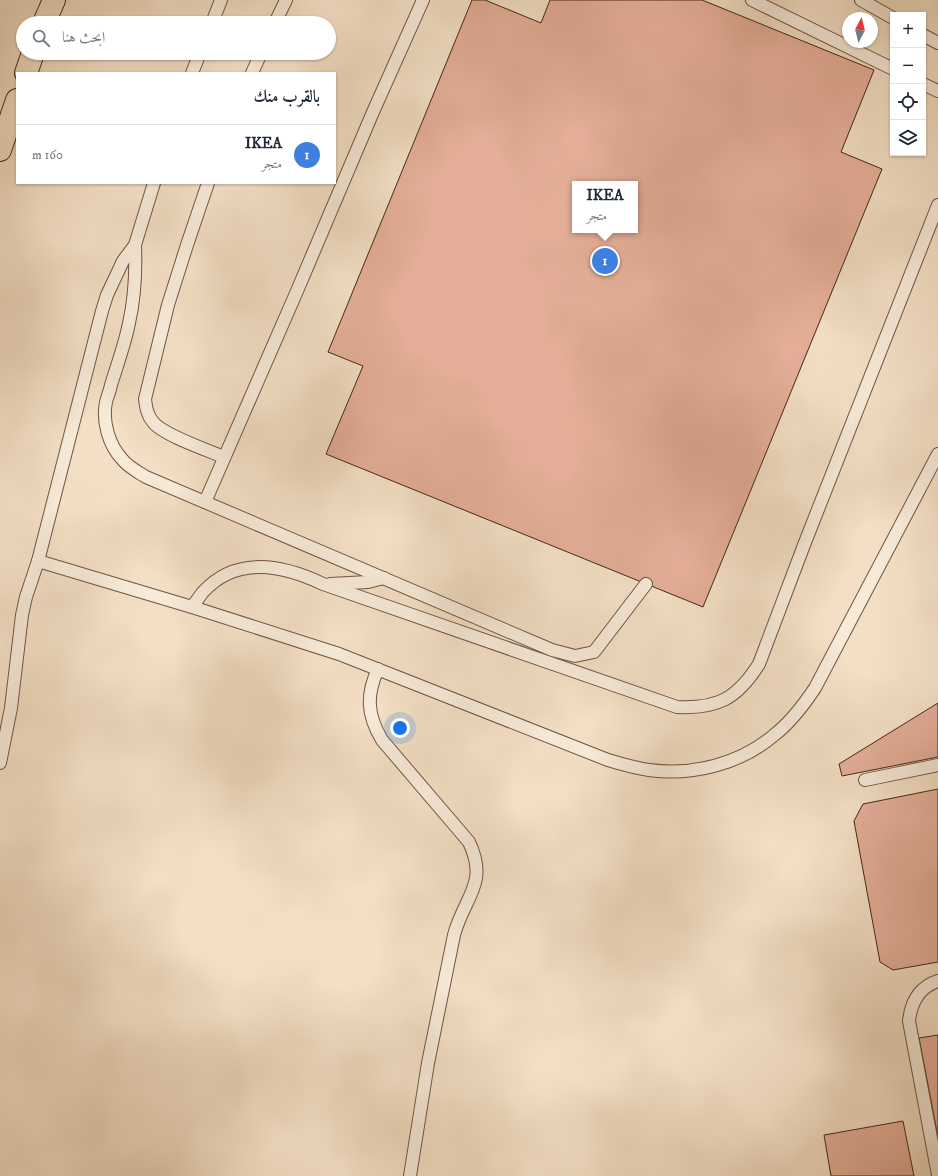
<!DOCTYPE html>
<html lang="ar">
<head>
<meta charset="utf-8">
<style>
  body { margin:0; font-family:"IM FELL DW Pica",Amiri,serif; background:#f2f2f3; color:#1f2937; direction:rtl }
  .controls { position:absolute; right:12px; top:12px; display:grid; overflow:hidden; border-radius:0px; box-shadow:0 1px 3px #0004 }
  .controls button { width:36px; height:36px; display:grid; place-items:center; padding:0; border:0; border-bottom:1px solid #e0e1e3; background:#fff; color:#1f2937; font:20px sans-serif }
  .compass { position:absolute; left:842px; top:12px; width:36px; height:36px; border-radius:50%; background:#fff; box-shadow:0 1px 3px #0004; rotate:7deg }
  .you { position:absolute; left:400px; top:728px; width:14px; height:14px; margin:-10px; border:3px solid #fff; border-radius:50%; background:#1a73e8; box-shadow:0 0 0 6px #1a73e833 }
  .badge { display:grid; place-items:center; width:26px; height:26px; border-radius:50%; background:#1a73e8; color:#fff; font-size:13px; font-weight:700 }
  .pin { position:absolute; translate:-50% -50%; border:2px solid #fff; box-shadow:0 1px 4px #0006 }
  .popup { position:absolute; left:572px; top:181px; width:66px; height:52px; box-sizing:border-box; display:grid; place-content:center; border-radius:0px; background:#fff; filter:drop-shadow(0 1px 3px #0005); font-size:13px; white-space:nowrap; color:#747a83 }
  .popup b { font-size:15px; color:#1f2937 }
  .popup::after { content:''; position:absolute; left:50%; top:100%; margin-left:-8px; border:8px solid transparent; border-top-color:#fff }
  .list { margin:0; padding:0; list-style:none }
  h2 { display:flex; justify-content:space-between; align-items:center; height:52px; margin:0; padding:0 16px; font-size:17px }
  h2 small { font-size:13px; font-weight:400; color:#747a83 }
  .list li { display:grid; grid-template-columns:26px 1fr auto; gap:12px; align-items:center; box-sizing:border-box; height:60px; padding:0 16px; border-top:1px solid #e0e1e3 }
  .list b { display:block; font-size:15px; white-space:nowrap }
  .list p { margin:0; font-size:13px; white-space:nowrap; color:#747a83 }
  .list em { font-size:13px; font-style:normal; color:#747a83 }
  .icon { flex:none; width:22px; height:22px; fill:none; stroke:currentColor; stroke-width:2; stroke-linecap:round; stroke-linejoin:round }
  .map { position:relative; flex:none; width:938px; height:1176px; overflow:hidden; direction:ltr }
  .search { position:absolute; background:#fff; box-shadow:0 1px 3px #0004; left:16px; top:16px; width:320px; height:44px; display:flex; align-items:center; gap:10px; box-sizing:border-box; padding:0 14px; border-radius:22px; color:#747a83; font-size:15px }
  .panel { position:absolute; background:#fff; box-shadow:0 1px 3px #0004; left:16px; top:72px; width:320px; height:112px; border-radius:0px; direction:rtl }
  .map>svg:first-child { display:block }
  .building { fill:#e4ae98; stroke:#442717; fill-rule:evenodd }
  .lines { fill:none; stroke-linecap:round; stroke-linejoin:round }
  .service-casing { stroke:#705542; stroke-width:14 }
  .motorway-casing { stroke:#442717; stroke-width:24 }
  .service { stroke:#f7ead9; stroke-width:12 }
  .motorway { stroke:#f3dfc5; stroke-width:22 }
</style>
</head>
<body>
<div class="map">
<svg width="938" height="1176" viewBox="0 0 938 1176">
  <rect width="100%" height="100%" fill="#f3dfc5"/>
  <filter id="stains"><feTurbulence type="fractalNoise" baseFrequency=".005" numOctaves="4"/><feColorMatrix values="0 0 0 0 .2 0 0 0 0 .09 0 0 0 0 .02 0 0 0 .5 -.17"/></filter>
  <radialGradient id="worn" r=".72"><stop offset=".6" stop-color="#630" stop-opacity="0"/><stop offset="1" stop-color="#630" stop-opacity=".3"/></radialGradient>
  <g class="building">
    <path d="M472,0H485L541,23L550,0H702L874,70L841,152L882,169L703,607L326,454L363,366L328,352ZM575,184H635V230H575Z"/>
    <polygon points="938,703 938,757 842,776 839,764"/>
    <polygon points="938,789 938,962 893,970 880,962 854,821 863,804"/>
    <polygon points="938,1035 938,1137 919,1038"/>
    <polygon points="903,1121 914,1176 831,1176 824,1135"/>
  </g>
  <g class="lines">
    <g class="service-casing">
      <g id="service">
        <polyline points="752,0 893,69"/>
        <polyline points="861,0 893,18"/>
        <polyline points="212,23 221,0"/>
        <polyline points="275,23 286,0"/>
        <polyline points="923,35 938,43"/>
        <polyline points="192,73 200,53"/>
        <polyline points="252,73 261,53"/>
        <polyline points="923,84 938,91"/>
        <path d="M208,183L187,245L168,305L145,399C146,407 147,415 153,422C163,435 207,450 224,457"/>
        <path d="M135,245C136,271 135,297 129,323C125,344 117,365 111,385C110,391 107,397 106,402C102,422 109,445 122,459C128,467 138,472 146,477L552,650L575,656L594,652L646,584"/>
        <polyline points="205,502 297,291 373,112 423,0"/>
        <path d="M38,561L192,607L339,654L608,760C621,764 635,768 649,770C692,776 740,764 773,736C790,723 803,706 815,688L938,454"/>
        <polyline points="330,584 368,582 384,578"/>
        <path d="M192,607C196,602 199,597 203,592C237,555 283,565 323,584L677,707C717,709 737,699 759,664L804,545L938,205"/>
        <path d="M378,669C366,695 367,715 382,740L469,842C489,884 464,897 454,935L428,1063L410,1176"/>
        <polyline points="0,763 11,708 22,615 26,597 38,561 102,311 107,295 123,261 135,245 154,183"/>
        <polyline points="865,780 938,765"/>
        <path d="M938,981C919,987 911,1003 909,1021L938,1175"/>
      </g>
    </g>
    <g class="motorway-casing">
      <g id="motorway">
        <polyline points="44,23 54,0"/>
        <polyline points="26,73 33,53"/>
        <polyline points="0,150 17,100"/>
      </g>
    </g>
    <use href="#service" class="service"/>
    <use href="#motorway" class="motorway"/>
  </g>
  <rect width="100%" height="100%" filter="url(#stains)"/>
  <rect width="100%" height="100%" fill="url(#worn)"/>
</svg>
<div class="controls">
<button>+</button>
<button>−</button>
<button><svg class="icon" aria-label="locate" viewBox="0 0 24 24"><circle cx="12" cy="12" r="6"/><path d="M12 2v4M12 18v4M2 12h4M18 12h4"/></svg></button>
<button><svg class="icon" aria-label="layers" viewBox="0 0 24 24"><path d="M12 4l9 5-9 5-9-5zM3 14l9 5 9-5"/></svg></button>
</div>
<svg class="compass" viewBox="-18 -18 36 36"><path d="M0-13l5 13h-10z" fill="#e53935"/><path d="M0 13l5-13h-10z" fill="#747a83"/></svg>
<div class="you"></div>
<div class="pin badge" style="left:605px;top:261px;background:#3f7fe0">1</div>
<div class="popup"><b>IKEA</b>متجر</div>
<div class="search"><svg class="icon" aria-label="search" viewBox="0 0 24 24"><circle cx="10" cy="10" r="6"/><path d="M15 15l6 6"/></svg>ابحث هنا</div>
<section class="panel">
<h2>بالقرب منك<small></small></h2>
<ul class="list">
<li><span class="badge" style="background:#3f7fe0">1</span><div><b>IKEA</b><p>متجر</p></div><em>160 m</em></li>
</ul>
</section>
</div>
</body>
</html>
